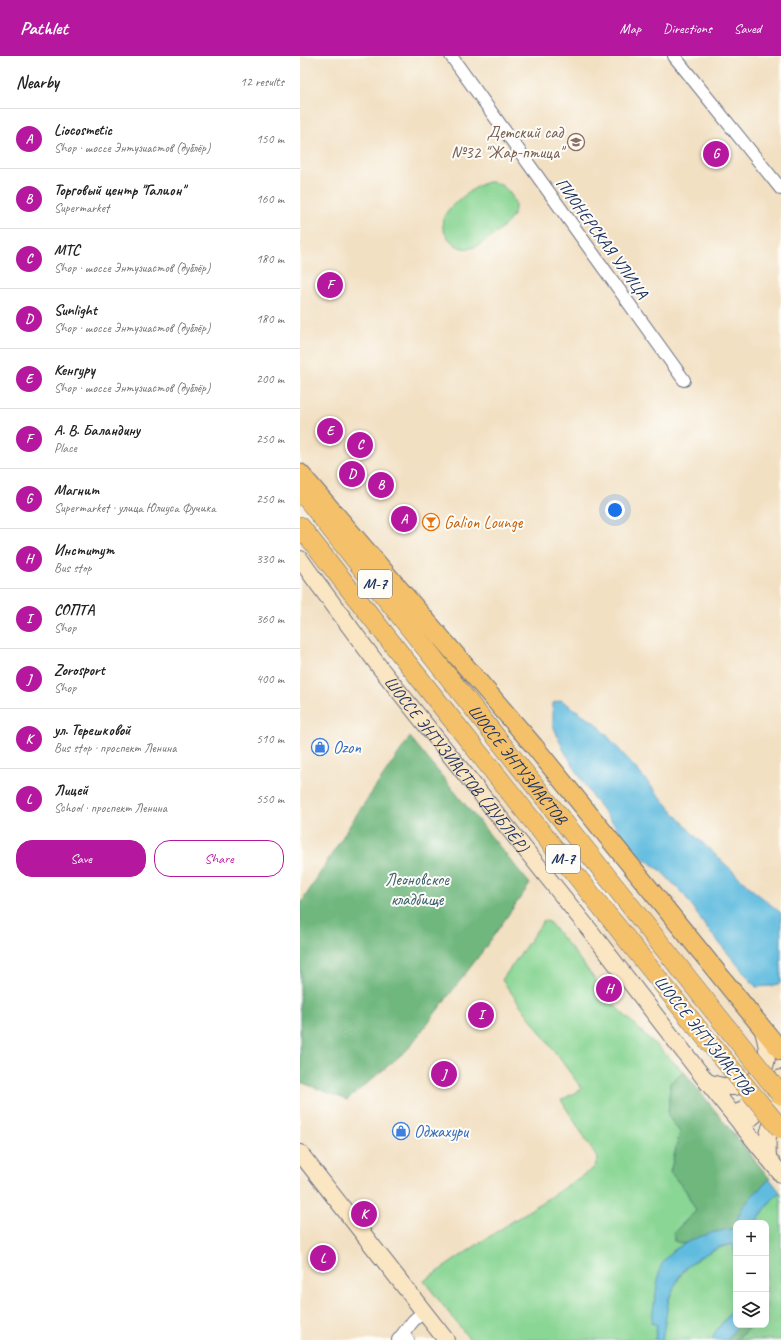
<!DOCTYPE html>
<html lang="en">
<head>
<meta charset="utf-8">
<style>
  body { margin:0; font-family:Caveat,sans-serif; background:#f2f2f2; color:#222 }
  .controls { position:absolute; right:12px; bottom:12px; display:grid; overflow:hidden; border-radius:8px; box-shadow:0 4px 16px #0002 }
  .controls button { width:36px; height:36px; display:grid; place-items:center; padding:0; border:0; border-bottom:1px solid #e0e0e0; background:#fff; color:#222; font:20px sans-serif }
  .you { position:absolute; left:315px; top:454px; width:14px; height:14px; margin:-10px; border:3px solid #fff; border-radius:50%; background:#1a73e8; box-shadow:0 0 0 6px #1a73e833 }
  .badge { display:grid; place-items:center; width:26px; height:26px; border-radius:50%; background:#b5179e; color:#fff; font-size:13px; font-weight:700 }
  .pin { position:absolute; translate:-50% -50%; border:2px solid #fff; box-shadow:0 1px 4px #0006 }
  .list { margin:0; padding:0; list-style:none }
  h2 { display:flex; justify-content:space-between; align-items:center; height:52px; margin:0; padding:0 16px; font-size:17px }
  h2 small { font-size:13px; font-weight:400; color:#767676 }
  .list li { display:grid; grid-template-columns:26px 1fr auto; gap:12px; align-items:center; box-sizing:border-box; height:60px; padding:0 16px; border-top:1px solid #e0e0e0 }
  .list b { display:block; font-size:15px; white-space:nowrap }
  .list p { margin:0; font-size:13px; white-space:nowrap; color:#767676 }
  .list em { font-size:13px; font-style:normal; color:#767676 }
  .actions { display:flex; gap:8px; padding:12px 16px }
  .actions a { flex:1; padding:9px 0; border:1px solid #b5179e; border-radius:16px; text-align:center; font-size:14px; color:#b5179e }
  .actions .main { background:#b5179e; color:#fff }
  .icon { flex:none; width:22px; height:22px; fill:none; stroke:currentColor; stroke-width:2; stroke-linecap:round; stroke-linejoin:round }
  .map { position:relative; flex:none; width:481px; height:1284px; overflow:hidden }
  header { display:flex; align-items:center; gap:24px; box-sizing:border-box; height:56px; padding:0 20px; background:#b5179e; color:#fff }
  header strong { font-size:19px }
  nav { display:flex; gap:22px; margin-inline-start:auto; font-size:14px }
  main { display:flex }
  aside { flex:1; background:#fff }
  .map>svg:first-child { display:block }
  .green { fill:#8ad694; stroke:#528279 }
  .forest { fill:#6fb77e; stroke:#45736e }
  .water { fill:#61bcdf; stroke:#3e769e }
  .lines { fill:none; stroke-linecap:round; stroke-linejoin:round }
  .pedestrian-casing { stroke:#666d81; stroke-width:10 }
  .minor-casing { stroke:#666d81; stroke-width:14 }
  .secondary-casing { stroke:#666d81; stroke-width:18 }
  .primary-casing { stroke:#666d81; stroke-width:20 }
  .trunk-casing { stroke:#666d81; stroke-width:20 }
  .pedestrian { stroke:#fff; stroke-width:9 }
  .minor { stroke:#fff; stroke-width:12 }
  .secondary { stroke:#fbe6c3; stroke-width:16 }
  .primary { stroke:#f4c16a; stroke-width:18 }
  .trunk { stroke:#f4c16a; stroke-width:19 }
  .trunk-bridge-casing { stroke:#666d81; stroke-width:20; stroke-linecap:butt }
  .trunk-bridge { stroke:#f4c16a; stroke-width:19 }
  .labels { text-anchor:middle; dominant-baseline:central; stroke-width:4; stroke-linejoin:round; paint-order:stroke }
  .shield { fill:#fdfcf7; stroke:#5f6c8c; stroke-width:1 }
  .shield-label { font-size:16px; font-weight:bold; fill:#1b2f5e }
  .education-label { font-size:17px; fill:#785e54; stroke:#fdfcf7; text-anchor:end }
  .street-label { font-size:17px; fill:#1b2f5e; stroke:#fdfcf7 }
  .food-label { font-size:17px; fill:#c56008; stroke:#fdfcf7; text-anchor:start }
  .shop-label { font-size:17px; fill:#366cbe; stroke:#fdfcf7; text-anchor:start }
  .park-label { font-size:17px; fill:#3c616e; stroke:#fdfcf7 }
</style>
</head>
<body>
<header>
<strong>Pathlet</strong>
<nav><a>Map</a><a>Directions</a><a>Saved</a></nav>
</header>
<main>
<aside>
<h2>Nearby<small>12 results</small></h2>
<ul class="list">
<li><span class="badge">A</span><div><b>Liocosmetic</b><p>Shop · шоссе Энтузиастов (дублёр)</p></div><em>150 m</em></li>
<li><span class="badge">B</span><div><b>Торговый центр &quot;Галион&quot;</b><p>Supermarket</p></div><em>160 m</em></li>
<li><span class="badge">C</span><div><b>МТС</b><p>Shop · шоссе Энтузиастов (дублёр)</p></div><em>180 m</em></li>
<li><span class="badge">D</span><div><b>Sunlight</b><p>Shop · шоссе Энтузиастов (дублёр)</p></div><em>180 m</em></li>
<li><span class="badge">E</span><div><b>Кенгуру</b><p>Shop · шоссе Энтузиастов (дублёр)</p></div><em>200 m</em></li>
<li><span class="badge">F</span><div><b>А. В. Баландину</b><p>Place</p></div><em>250 m</em></li>
<li><span class="badge">G</span><div><b>Магнит</b><p>Supermarket · улица Юлиуса Фучика</p></div><em>250 m</em></li>
<li><span class="badge">H</span><div><b>Институт</b><p>Bus stop</p></div><em>330 m</em></li>
<li><span class="badge">I</span><div><b>СОПТА</b><p>Shop</p></div><em>360 m</em></li>
<li><span class="badge">J</span><div><b>Zorosport</b><p>Shop</p></div><em>400 m</em></li>
<li><span class="badge">K</span><div><b>ул. Терешковой</b><p>Bus stop · проспект Ленина</p></div><em>510 m</em></li>
<li><span class="badge">L</span><div><b>Лицей</b><p>School · проспект Ленина</p></div><em>550 m</em></li>
</ul>
<div class="actions"><a class="main">Save</a><a>Share</a></div>
</aside>
<div class="map">
<svg width="481" height="1284" viewBox="0 0 481 1284">
  <rect width="100%" height="100%" fill="#fdfcf7"/>
  <filter id="ink" filterUnits="userSpaceOnUse"><feTurbulence type="fractalNoise" baseFrequency=".025" numOctaves="2"/><feDisplacementMap in="SourceGraphic" scale="8" xChannelSelector="R" yChannelSelector="G"/><feConvolveMatrix kernelMatrix="1 2 1 2 8 2 1 2 1" color-interpolation-filters="sRGB"/></filter>
  <filter id="wash" filterUnits="userSpaceOnUse"><feTurbulence type="fractalNoise" baseFrequency=".012" numOctaves="4" result="noise"/><feDisplacementMap in="SourceGraphic" scale="16" xChannelSelector="R" yChannelSelector="G"/><feGaussianBlur stdDeviation="0.9" result="paint"/><feColorMatrix in="noise" values="0 0 0 0 0 0 0 0 0 0 0 0 0 0 0 0 0 1.4 0 .05"/><feComposite in="paint" operator="in"/></filter>
  <g filter="url(#wash)">
    <rect width="100%" height="100%" fill="#f2e0c3"/>
    <g class="green">
      <path d="M188,126C197,126 203,129 209,136C225,156 206,169 192,180C183,186 174,195 162,192C155,190 150,185 146,179C135,161 152,150 164,140C172,134 178,129 188,126Z"/>
      <polygon points="244,864 249,866 271,892 316,951 384,1016 370,1027 368,1060 380,1076 370,1116 386,1135 396,1155 374,1176 374,1185 384,1188 371,1196 351,1267 357,1269 355,1284 170,1284 124,1225 181,1186 294,1112 298,1103 261,1044 282,1033 202,924"/>
      <polygon points="480,1136 481,1137 481,1284 437,1284 451,1269 466,1269 466,1167 455,1167 471,1145"/>
      <path d="M433,1188L436,1203V1250L416,1275L412,1284H362C364,1270 365,1254 370,1241C380,1211 402,1195 433,1188Z"/>
    </g>
    <g class="forest">
      <polygon points="110,681 230,828 182,896 107,994 47,1044 0,1026 0,849 55,761"/>
      <path d="M384,1016L470,1123L453,1139L442,1152L433,1173C416,1175 400,1182 384,1188L374,1185V1176L396,1155L386,1135L370,1116L380,1076L368,1060L370,1027Z"/>
      <polygon points="438,1269 451,1269 437,1284 427,1284"/>
    </g>
    <g class="water">
      <polygon points="261,644 297,668 391,776 454,835 481,857 481,927 472,930 456,931 405,870 385,840 361,815 338,798 293,742 263,693 253,669 253,647"/>
      <path d="M470,1123L480,1136L471,1145L455,1167H436V1203L433,1188L419,1191L396,1203L381,1217L369,1242L362,1284H355L357,1269L351,1267C353,1253 356,1239 358,1225C359,1220 359,1214 361,1210C372,1187 411,1175 433,1173L442,1152L453,1139Z"/>
      <polygon points="436,1250 436,1269 438,1269 427,1284 412,1284 416,1275"/>
    </g>
  </g>
  <g filter="url(#ink)">
    <g class="lines">
      <g class="pedestrian-casing">
        <polyline id="pedestrian" points="108,1282 110,1284"/>
      </g>
      <g class="minor-casing">
        <g id="minor">
          <polyline points="151,0 384,324"/>
          <polyline points="374,0 481,133"/>
          <polyline points="98,1284 113,1265 124,1255"/>
        </g>
      </g>
      <g class="secondary-casing">
        <g id="secondary">
          <path id="s1" d="M0,503L18,528L81,613L292,877L407,1026L481,1118"/>
          <path d="M407,1026C415,1028 423,1031 432,1031C450,1032 467,1017 467,999C468,990 464,980 462,971"/>
          <polyline points="435,1060 481,1022"/>
          <polyline points="442,1070 481,1036"/>
          <polyline points="0,1097 146,1284"/>
          <path d="M468,1102C467,1082 466,1070 481,1056"/>
        </g>
      </g>
      <g class="primary-casing">
        <polyline id="primary" points="0,417 234,690 481,995"/>
      </g>
      <g class="trunk-casing">
        <g id="trunk">
          <path id="s2" d="M0,434L413,954"/>
          <polyline points="0,470 131,637 395,969"/>
        </g>
      </g>
      <use href="#pedestrian" class="pedestrian"/>
      <use href="#minor" class="minor"/>
      <use href="#secondary" class="secondary"/>
      <use href="#primary" class="primary"/>
      <use href="#trunk" class="trunk"/>
      <g class="trunk-bridge-casing">
        <g id="trunk-bridge">
          <polyline points="413,954 481,1039"/>
          <polyline points="395,969 481,1073"/>
        </g>
      </g>
      <use href="#trunk-bridge" class="trunk-bridge"/>
    </g>
  </g>
  <defs>
    <g id="school-ring" transform="scale(0.9)"><circle r="9.5" fill="#fdfcf7" stroke="#8d6e63" stroke-width="1.5"/><path d="M0-5L7-2L0 1L-7-2ZM-4 1L0 2.5L4 1V4Q0 6-4 4Z" fill="#8d6e63"/></g>
    <g id="bar-ring" transform="scale(0.9)"><circle r="9.5" fill="#fdfcf7" stroke="#e8710a" stroke-width="1.5"/><path d="M-6-5H6L.8 .8V4.5H3.5V6h-7V4.5H-.8V.8Z" fill="#e8710a"/></g>
    <g id="shop-ring" transform="scale(0.9)"><circle r="9.5" fill="#fdfcf7" stroke="#3f7fe0" stroke-width="1.5"/><path d="M-5-2.5h2.3a2.7 3.5 0 0 1 5.4 0H5L5.5 6h-11ZM-1.5-2.5h3a1.5 2.3 0 0 0-3 0Z" fill="#3f7fe0"/></g>
  </defs>
  <g fill-rule="evenodd">
    <use href="#school-ring" x="276" y="86"/>
    <use href="#bar-ring" x="131" y="466"/>
    <use href="#shop-ring" x="20" y="691"/>
    <use href="#shop-ring" x="101" y="1075"/>
  </g>
  <g class="labels">
    <g class="shield">
      <rect x="58" y="514" width="34" height="28" rx="3"/>
      <rect x="246" y="789" width="34" height="28" rx="3"/>
    </g>
    <g class="shield-label">
      <text x="75" y="528">М-7</text>
      <text x="263" y="803">М-7</text>
    </g>
    <g class="education-label">
      <text x="263" y="76">Детский сад<tspan x="263" dy="20">№32 "Жар-птица"</tspan></text>
    </g>
    <g class="street-label">
      <text transform="translate(302 182) rotate(54)">ПИОНЕРСКАЯ УЛИЦА</text>
      <text stroke="none"><textPath href="#s1" startOffset="258">ШОССЕ ЭНТУЗИАСТОВ (ДУБЛЁР)</textPath></text>
      <text stroke="none"><textPath href="#s2" startOffset="350">ШОССЕ ЭНТУЗИАСТОВ</textPath></text>
      <text transform="translate(404 979) rotate(51)">ШОССЕ ЭНТУЗИАСТОВ</text>
    </g>
    <g class="food-label">
      <text x="144" y="466">Galion Lounge</text>
    </g>
    <g class="shop-label">
      <text x="33" y="691">Ozon</text>
      <text x="114" y="1075">Оджахури</text>
    </g>
    <g class="park-label">
      <text x="117" y="823">Леоновское<tspan x="117" dy="20">кладбище</tspan></text>
    </g>
  </g>
</svg>
<div class="controls">
<button>+</button>
<button>−</button>
<button><svg class="icon" aria-label="layers" viewBox="0 0 24 24"><path d="M12 4l9 5-9 5-9-5zM3 14l9 5 9-5"/></svg></button>
</div>
<div class="you"></div>
<div class="pin badge" style="left:104px;top:463px">A</div>
<div class="pin badge" style="left:81px;top:429px">B</div>
<div class="pin badge" style="left:60px;top:389px">C</div>
<div class="pin badge" style="left:52px;top:418px">D</div>
<div class="pin badge" style="left:30px;top:375px">E</div>
<div class="pin badge" style="left:30px;top:229px">F</div>
<div class="pin badge" style="left:416px;top:98px">G</div>
<div class="pin badge" style="left:309px;top:933px">H</div>
<div class="pin badge" style="left:181px;top:959px">I</div>
<div class="pin badge" style="left:144px;top:1018px">J</div>
<div class="pin badge" style="left:64px;top:1158px">K</div>
<div class="pin badge" style="left:23px;top:1202px">L</div>
</div>
</main>
</body>
</html>
